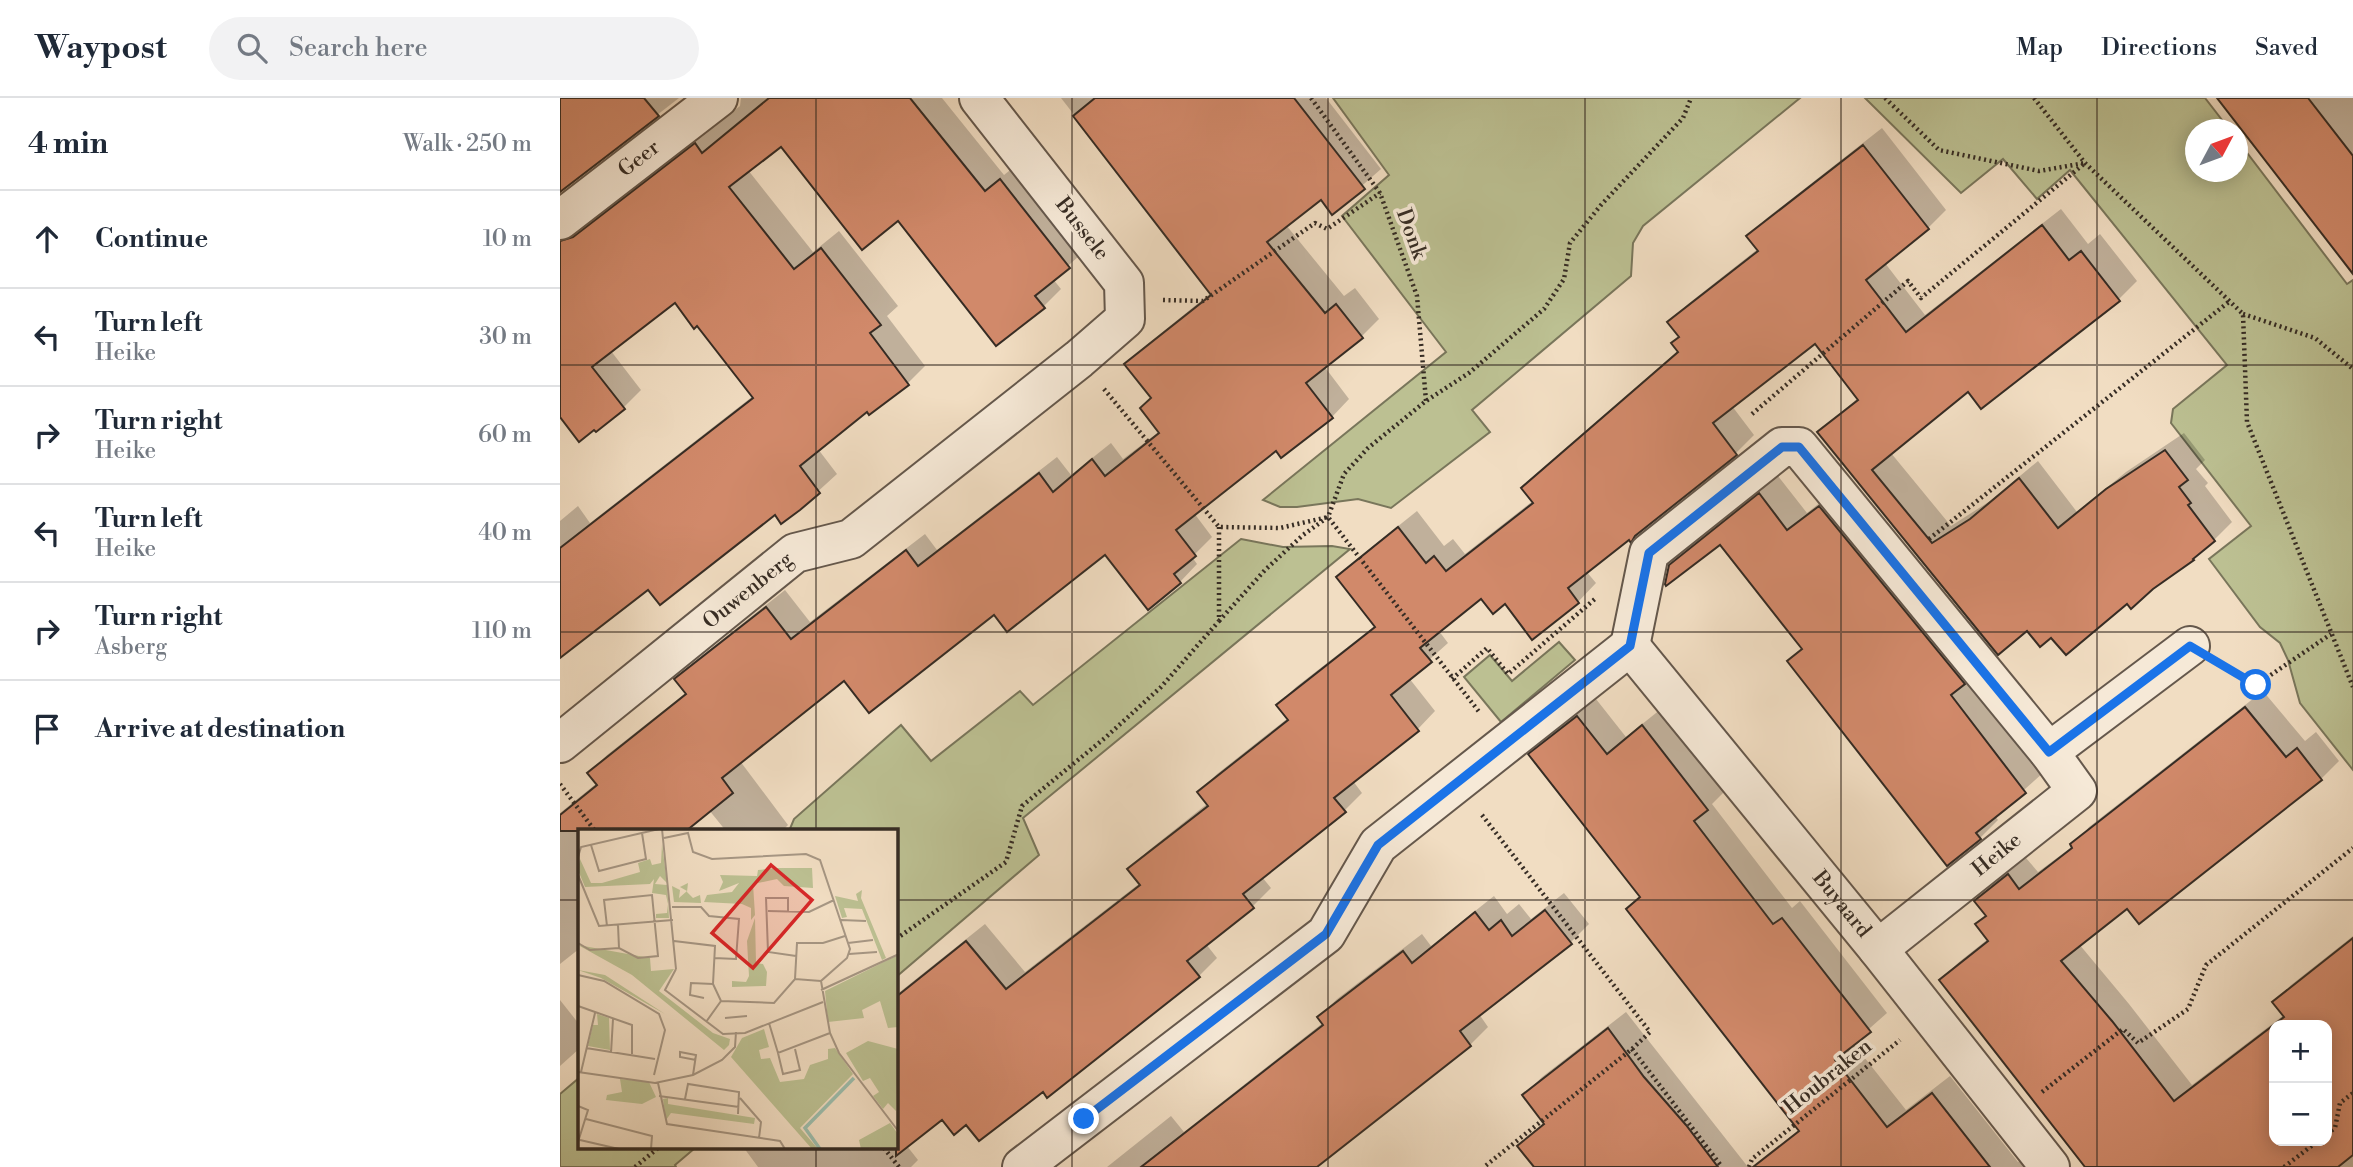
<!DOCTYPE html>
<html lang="en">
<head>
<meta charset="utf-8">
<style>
  body { margin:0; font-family:"Libre Bodoni",serif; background:#f2f2f3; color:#1f2937 }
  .controls { position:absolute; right:21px; bottom:21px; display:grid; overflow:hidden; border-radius:14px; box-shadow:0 4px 18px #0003 }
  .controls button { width:63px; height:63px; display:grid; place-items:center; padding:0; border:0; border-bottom:2px solid #e0e1e3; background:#fff; color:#1f2937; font:35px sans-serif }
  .compass { position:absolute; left:1625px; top:21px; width:63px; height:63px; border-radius:50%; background:#fff; box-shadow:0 4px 18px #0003; rotate:49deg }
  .stop { position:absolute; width:21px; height:21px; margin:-16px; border:5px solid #1a73e8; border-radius:50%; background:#fff }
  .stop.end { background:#1a73e8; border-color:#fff; box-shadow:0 2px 7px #0008 }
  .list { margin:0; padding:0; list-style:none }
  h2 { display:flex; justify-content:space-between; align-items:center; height:91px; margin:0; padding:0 28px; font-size:30px }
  h2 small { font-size:23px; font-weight:400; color:#747a83 }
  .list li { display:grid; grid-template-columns:46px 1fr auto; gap:21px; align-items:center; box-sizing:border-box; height:98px; padding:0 28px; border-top:2px solid #e0e1e3 }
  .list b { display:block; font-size:26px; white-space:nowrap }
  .list p { margin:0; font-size:23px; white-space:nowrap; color:#747a83 }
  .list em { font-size:23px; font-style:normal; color:#747a83 }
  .icon { flex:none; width:38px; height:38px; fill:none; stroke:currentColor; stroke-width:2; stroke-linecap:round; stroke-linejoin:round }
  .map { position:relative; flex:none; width:1793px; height:1069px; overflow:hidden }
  header { display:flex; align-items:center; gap:42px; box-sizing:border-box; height:98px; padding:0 35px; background:#fff; border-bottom:2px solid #e0e1e3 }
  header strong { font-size:33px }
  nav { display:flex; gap:38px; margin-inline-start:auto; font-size:24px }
  .search { width:490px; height:63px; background:#f2f2f3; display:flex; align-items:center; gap:18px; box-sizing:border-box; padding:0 24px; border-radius:38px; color:#747a83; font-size:26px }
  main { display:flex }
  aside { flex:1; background:#fff }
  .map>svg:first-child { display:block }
  .green { fill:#bcc092; stroke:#79765b; stroke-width:2 }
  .shadow { fill:#0003; fill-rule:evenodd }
  .building { fill:#d1896a; stroke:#362c24; stroke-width:2; fill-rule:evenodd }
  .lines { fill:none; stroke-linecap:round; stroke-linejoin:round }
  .minor-casing { stroke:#65584c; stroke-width:42 }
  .path { stroke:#362c24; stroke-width:4.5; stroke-dasharray:2 3.5; stroke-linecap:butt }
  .minor { stroke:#f6e9d7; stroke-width:38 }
  .route { stroke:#1a73e8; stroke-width:9 }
  .grid { fill:none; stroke:#362c24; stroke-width:2; stroke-opacity:0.55 }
  .labels { text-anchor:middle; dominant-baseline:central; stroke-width:7; stroke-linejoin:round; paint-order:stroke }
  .street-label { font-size:21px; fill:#362c24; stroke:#f6e9d7 }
  .inset-river { fill:none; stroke:#9cbdac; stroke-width:3.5 }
  .inset-road { fill:none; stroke:#a69683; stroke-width:2 }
  .view { fill:#d62828; fill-opacity:0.15; stroke:#d62828; stroke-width:3.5 }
  .inset-edge { fill:none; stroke:#362c24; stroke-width:3.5 }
</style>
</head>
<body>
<header>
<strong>Waypost</strong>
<div class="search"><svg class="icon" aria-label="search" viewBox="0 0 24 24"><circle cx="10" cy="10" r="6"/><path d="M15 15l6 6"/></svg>Search here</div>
<nav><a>Map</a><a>Directions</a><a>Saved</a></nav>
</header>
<main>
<aside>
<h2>4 min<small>Walk · 250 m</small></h2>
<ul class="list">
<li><svg class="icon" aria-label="ahead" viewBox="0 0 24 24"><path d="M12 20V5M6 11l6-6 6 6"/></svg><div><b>Continue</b></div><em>10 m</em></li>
<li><svg class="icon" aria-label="left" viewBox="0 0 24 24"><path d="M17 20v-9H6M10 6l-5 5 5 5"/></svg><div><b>Turn left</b><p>Heike</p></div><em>30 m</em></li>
<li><svg class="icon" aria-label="right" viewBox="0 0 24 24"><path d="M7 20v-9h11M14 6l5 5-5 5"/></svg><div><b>Turn right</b><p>Heike</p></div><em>60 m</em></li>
<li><svg class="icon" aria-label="left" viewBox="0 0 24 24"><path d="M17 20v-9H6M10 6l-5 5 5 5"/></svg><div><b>Turn left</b><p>Heike</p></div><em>40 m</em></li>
<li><svg class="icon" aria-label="right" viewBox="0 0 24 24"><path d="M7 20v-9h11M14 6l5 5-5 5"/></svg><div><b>Turn right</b><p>Asberg</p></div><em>110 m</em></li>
<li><svg class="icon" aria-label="arrive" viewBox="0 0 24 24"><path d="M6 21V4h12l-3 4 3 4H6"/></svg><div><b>Arrive at destination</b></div></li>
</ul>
</aside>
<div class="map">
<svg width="1793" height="1069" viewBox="0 0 1793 1069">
  <rect width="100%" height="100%" fill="#f1ddc2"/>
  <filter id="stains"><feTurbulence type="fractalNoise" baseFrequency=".00286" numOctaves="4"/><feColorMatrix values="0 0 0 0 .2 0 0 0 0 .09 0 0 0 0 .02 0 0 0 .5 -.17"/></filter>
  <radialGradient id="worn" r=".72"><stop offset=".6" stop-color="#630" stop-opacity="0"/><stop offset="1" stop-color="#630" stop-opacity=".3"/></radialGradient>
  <g class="green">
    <polygon points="773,0 1240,0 1083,128 1073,145 1071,178 912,312 930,334 831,410 798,401 737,409 720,409 703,402 886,254 782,118 829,77"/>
    <polygon points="1305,0 1645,0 1669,31 1636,32 1636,74 1678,74 1678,43 1787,186 1793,182 1793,672 1740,605 1728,562 1720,545 1700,529 1649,461 1691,428 1611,325 1613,311 1667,267 1510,72 1477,101 1443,61 1401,95"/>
    <polygon points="681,441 723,449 772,448 790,451 463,720 479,757 336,879 336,733 229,733 234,721 341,627 371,663 460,593 473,607"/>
    <polygon points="999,544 1015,562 941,624 904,579 930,557 952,583"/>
    <polygon points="19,980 19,1050 135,1050 115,1067 116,1069 0,1069 0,996"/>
  </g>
  <g class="shadow">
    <polygon points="0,0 119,0 3,90 0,87"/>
    <polygon points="181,0 382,0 444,77 459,65 527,151 493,181 501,191 483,209 338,121 221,46 188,72 253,154 279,133 338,208 327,218 365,268 348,285 308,312 258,351 277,376 243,407 215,415 88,489 0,558 0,423 18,408 30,425 193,298 138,226 115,203 51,253 81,292 64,309 0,316 0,158 51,108 180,8"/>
    <polygon points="501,0 766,0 821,71 772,114 761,100 726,127 784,198 795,190 819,221 802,238 764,268 789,301 772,319 716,351 634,415 652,439 632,459 637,466 620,484 546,454 434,515 284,581 180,663 228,727 222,733 166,733 149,712 122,733 19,733 19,851 0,866 0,715 37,685 29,675 47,657 127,594 117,581 135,563 225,492 250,524 365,436 377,452 497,359 511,377 551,345 563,361 600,333 593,299 567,266 584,249 652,194"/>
    <polygon points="1660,0 1793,0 1793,169"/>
    <polygon points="1322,30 1386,112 1368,130 1325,165 1365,217 1501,111 1528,146 1540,136 1577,183 1559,201 1408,292 1331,355 1391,428 1430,403 1478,363 1517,414 1566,374 1624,335 1645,362 1636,371 1648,385 1645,388 1672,424 1654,442 1633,461 1567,503 1491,538 1468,531 1438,554 1259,334 1299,299 1256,244 1172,308 1194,337 1176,355 1086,427 1071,442 1069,439 1026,473 1036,485 1018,504 973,539 945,503 921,498 879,533 888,545 849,580 875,613 857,632 793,683 802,695 784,713 702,779 711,790 693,808 646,846 657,860 639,878 483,992 407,1025 383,1020 347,1048 358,1062 351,1069 198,1069 184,1050 336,1050 336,897 425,826 465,874 580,785 570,771 588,753 648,705 639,694 657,676 728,620 718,607 736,589 816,527 779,479 797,461 857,413 884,448 893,441 905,456 974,402 964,390 1119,252 1120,239 1110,224 1128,206 1199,150 1189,138 1207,120"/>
    <polygon points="1218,378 1247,415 1278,390 1483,675 1435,718 1438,722 1420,740 1229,563 1243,550 1160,444 1110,468 1129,449"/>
    <path d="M1703,593L1745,643L1756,634L1779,663L1761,681L1567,808L1519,846L1569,906L1632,987L1724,917L1714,904L1731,887L1793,838V1069H1529L1381,882L1399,864L1428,841L1417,826L1427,817L1416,803L1434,785L1466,760L1478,774L1513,748L1529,729ZM1714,927H1767V1043H1714Z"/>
    <polygon points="1036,601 1066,639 1101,611 1165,693 1152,706 1232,810 1240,803 1327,915 1293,945 1346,1012 1390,978 1458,1064 1464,1059 1472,1069 1282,1069 1082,798 970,657 988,639"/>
    <polygon points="1004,795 1029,826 1011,844 919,916 928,929 910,947 754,1069 547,1069 611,1018 624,1034 764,924 759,919 777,901 862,836 871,848 934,798 947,816 959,806 971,821"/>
    <polygon points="0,902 19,926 19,951 0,968"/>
    <polygon points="1066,914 1188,1069 976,1069 959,1048 985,1024 964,997 982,979"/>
  </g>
  <g class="building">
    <polygon points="0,0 84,0 99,18 0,94"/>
    <polygon points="209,0 350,0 425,93 440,81 510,170 475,198 485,210 436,248 338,123 302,152 221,49 169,89 234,171 261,150 321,227 310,235 349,287 309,317 307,314 240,368 260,395 240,412 221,426 215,417 100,507 88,492 0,560 0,450 193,300 137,228 134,231 115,205 32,269 65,311 36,334 34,332 19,344 0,319 0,143 13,139 135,45 142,55"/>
    <polygon points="535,0 734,0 805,91 772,117 761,102 707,144 765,215 776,206 803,240 746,285 773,320 721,360 716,353 616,432 636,458 614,476 621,485 588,512 545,457 447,534 434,517 309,615 284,583 162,680 173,695 126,733 0,733 0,717 37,687 27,675 126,596 114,581 206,509 231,541 346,452 358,468 479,375 493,394 532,361 545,378 599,335 580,310 591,300 564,266 651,197 513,18"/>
    <polygon points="1657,0 1748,0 1793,58 1793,176"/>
    <polygon points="1303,47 1369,131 1306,182 1346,234 1482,127 1509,162 1521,153 1560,203 1421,311 1408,294 1312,372 1372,445 1410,421 1459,380 1498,430 1546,391 1605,352 1628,382 1619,389 1631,405 1628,407 1655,443 1633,461 1634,462 1593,491 1571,511 1567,506 1506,557 1491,540 1480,549 1467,533 1438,557 1257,334 1298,302 1255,246 1153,325 1177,357 1075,438 1071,445 1069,442 1008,490 1019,505 972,542 945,506 933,516 921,501 860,550 872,564 831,597 859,633 774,700 786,714 683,796 694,810 627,863 640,879 487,1000 483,994 419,1043 406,1027 394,1037 382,1022 336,1058 336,899 406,843 446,891 580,787 567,771 648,708 637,694 728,622 716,607 815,529 776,479 838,429 866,465 874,458 886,473 973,405 961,390 1118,254 1111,245 1119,239 1107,224 1198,153 1186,138"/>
    <polygon points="1199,395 1227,432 1259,408 1405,586 1391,597 1466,695 1416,735 1421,741 1387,768 1227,563 1242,551 1160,447 1106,488 1105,486 1109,467"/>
    <path d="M1685,609L1726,659L1737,650L1762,682L1579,826L1567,811L1501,863L1552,923L1614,1003L1724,919L1712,904L1793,840V1057L1778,1069H1525L1379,882L1428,843L1415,826L1426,818L1414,803L1448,776L1459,791L1512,750L1510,746ZM1714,927H1767V1043H1714Z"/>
    <polygon points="1017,618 1047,656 1082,627 1148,712 1134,723 1213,826 1222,820 1311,934 1275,962 1327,1029 1372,995 1430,1069 1193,1069 1239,1033 1066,811 1080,799 968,656"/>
    <polygon points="985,812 1012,846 900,933 911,948 757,1069 581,1069 763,927 757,919 843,853 852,865 915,814 929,832 941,822 952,838"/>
    <polygon points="1048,930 1084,979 1126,1027 1158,1069 974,1069 957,1048 984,1026 962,997"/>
  </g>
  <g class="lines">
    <g class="minor-casing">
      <g id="minor">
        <path id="s1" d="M0,122L158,0"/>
        <polyline points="1070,548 1089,455 1222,349 1239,349 1489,654 1517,693 1318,851"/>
        <path id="s2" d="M1070,548L1318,851L1490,1069"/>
        <path id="s3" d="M0,645L235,455L291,441L519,261L565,221L564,185L419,0"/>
        <polyline points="1489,654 1630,548"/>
        <polyline points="462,1069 766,836 818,747 1070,548"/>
      </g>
    </g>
    <g class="path">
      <polyline points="751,0 820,95 857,198 866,303"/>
      <polyline points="1325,0 1379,52 1479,73 1525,65"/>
      <polyline points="1474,0 1525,65 1683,216 1687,324 1793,589"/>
      <polyline points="603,202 643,203 755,125 767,131 820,95"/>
      <polyline points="1683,216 1755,240 1793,271"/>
      <polyline points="544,291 659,429 720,430 768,419 920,615"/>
      <polyline points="1192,316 1348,183 1361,200 1525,65"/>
      <polyline points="1369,441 1670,203"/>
      <polyline points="659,523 705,472 743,437 768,419 784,376 808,350 866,303 909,275 984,211 1004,181 1010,145 1041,107 1123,20 1131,0"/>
      <polyline points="1664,568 1696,587 1771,536"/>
      <polyline points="892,581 927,550 948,576 1036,500"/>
      <polyline points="0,686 35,733"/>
      <polyline points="922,717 1090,934 1072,951 924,1069"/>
      <polyline points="336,841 446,764 462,708 546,639 601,589 659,523 659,429"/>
      <polyline points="1072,951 1162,1069"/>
      <polyline points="1482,994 1563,931 1578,945 1628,911 1646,867 1793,750"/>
      <polyline points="1767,1036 1775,1030 1780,1005 1793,995"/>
      <polyline points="324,1050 339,1069"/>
      <polyline points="75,1069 98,1050"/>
      <polyline points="1189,1069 1192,1061 1340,942"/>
      <polyline points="1724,1069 1758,1043"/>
    </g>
    <use href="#minor" class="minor"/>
  </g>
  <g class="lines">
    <polyline class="route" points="524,1021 766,836 818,747 1070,548 1089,455 1222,349 1239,349 1489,654 1630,548 1696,587"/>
  </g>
  <path class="grid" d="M256,0V733M512,0V1069M768,0V1069M1025,0V1069M1281,0V1069M1537,0V1069M0,267H1793M0,534H1793M0,802H19M336,802H1793M256,1050V1069"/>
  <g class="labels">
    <g class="street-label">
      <text stroke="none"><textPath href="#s1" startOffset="100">Geer</textPath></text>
      <text transform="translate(522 131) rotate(52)">Bussele</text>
      <text transform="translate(851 136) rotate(70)">Donk</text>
      <text stroke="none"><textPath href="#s3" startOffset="242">Ouwenberg</textPath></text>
      <text transform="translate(1437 757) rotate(-39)">Heike</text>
      <text stroke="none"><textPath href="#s2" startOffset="334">Buyaard</textPath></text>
      <text transform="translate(1268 979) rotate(-39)">Houbraken</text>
    </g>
  </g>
  <g transform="translate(18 731)">
    <rect width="320" height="320" fill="#f1ddc2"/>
    <path d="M84,15L89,54L82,47L77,55L89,56L91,89H78V85L89,84L90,75L88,66L74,64L76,50L72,55L7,58L0,41L2,30L13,54H24L62,43L60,34L72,30L74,36L83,34ZM200,39H234L235,59L206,57L199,50L175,55L177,86L173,91V79L164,75L126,73L129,66L154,63L161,54L141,62L145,53L142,46L179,47L180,41ZM110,54L109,63L115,69L122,66L123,74L96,73L94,57L102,61L101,69L109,62L102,58ZM284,61L283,69L308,129L304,131L284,80L266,79L269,88L264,89L257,67L280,72L278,65ZM177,89L178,134L185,135L189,143L188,157L154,158V152L168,153L171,147L169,112ZM0,116L72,129L73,142L96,140L81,162L135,204L152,210L151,216L146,221L54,146ZM320,126V198L310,199L302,172L284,181L286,189L250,193L247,162ZM0,141L27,146L87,185L23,149ZM19,185L31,189L32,221L10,217L15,196H20ZM186,200L191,218L181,221L183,230L192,229L202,253L226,250L232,236L250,230V220L257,219L275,245L222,299L240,320H234L153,228L164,209ZM290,212L320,220L318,282L310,274L305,280L295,267L301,263L292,249L285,252L268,224ZM42,250L71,253L78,268L64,275L28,271L29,266L44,263ZM90,269V275L177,289L176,295L93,284L88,291L85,270ZM312,294L320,305V320H283L281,311Z" fill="#bcc092"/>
    <path class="inset-river" d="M242,320L227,299L276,249"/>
    <path class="inset-road" d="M84,0L98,140M86,9L110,4L115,23L134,30L228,25L242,31L272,120L269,129L243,152L252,204L261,224L321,303M13,16L21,42L68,30L64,4M0,28L3,18L81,0M0,46L21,97L95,91M94,78H123L131,87L161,90L158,130L136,129M190,82L231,83L256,71M210,82V69H188L190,123L218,127M263,91L288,92M40,96L41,119M96,112L137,117L135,155L143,172M0,114L12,121L41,119L60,129L80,127L74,66L26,71L29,97M270,114L295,111M271,125L299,123M98,140L87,161L145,205L167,204L245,173M0,146L26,152L81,185L87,201L76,246M217,150L219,114H245L267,107M243,161L321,125M126,169L112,166L113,154L135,155M143,172L196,174L217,150L243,152M0,177L54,196V225M147,189L169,187M128,193L143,172M191,194L200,224L252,204M8,219L77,230M33,224L35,190M200,224L205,245L222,241L217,220M0,243L77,254L115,246L144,231L157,218L158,203M3,243L17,184M115,246L118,226L102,223V228L118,231M80,254L89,295L202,312L207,320M81,267L161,278M162,269L183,293L181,309M107,270L110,255L161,263L160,285M0,277L10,281L0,313M8,290L74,307L73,320M2,311L41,320"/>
    <path class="view" d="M193,36L234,71L175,139L134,104Z"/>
    <rect width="320" height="320" class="inset-edge"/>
  </g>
  <rect width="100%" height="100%" filter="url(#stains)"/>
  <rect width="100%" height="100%" fill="url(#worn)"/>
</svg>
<div class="controls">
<button>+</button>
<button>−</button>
</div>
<svg class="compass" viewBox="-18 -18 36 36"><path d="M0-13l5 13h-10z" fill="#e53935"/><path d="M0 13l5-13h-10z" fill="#747a83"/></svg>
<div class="stop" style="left:1696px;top:587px"></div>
<div class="stop end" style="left:524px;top:1021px"></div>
</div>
</main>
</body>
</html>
